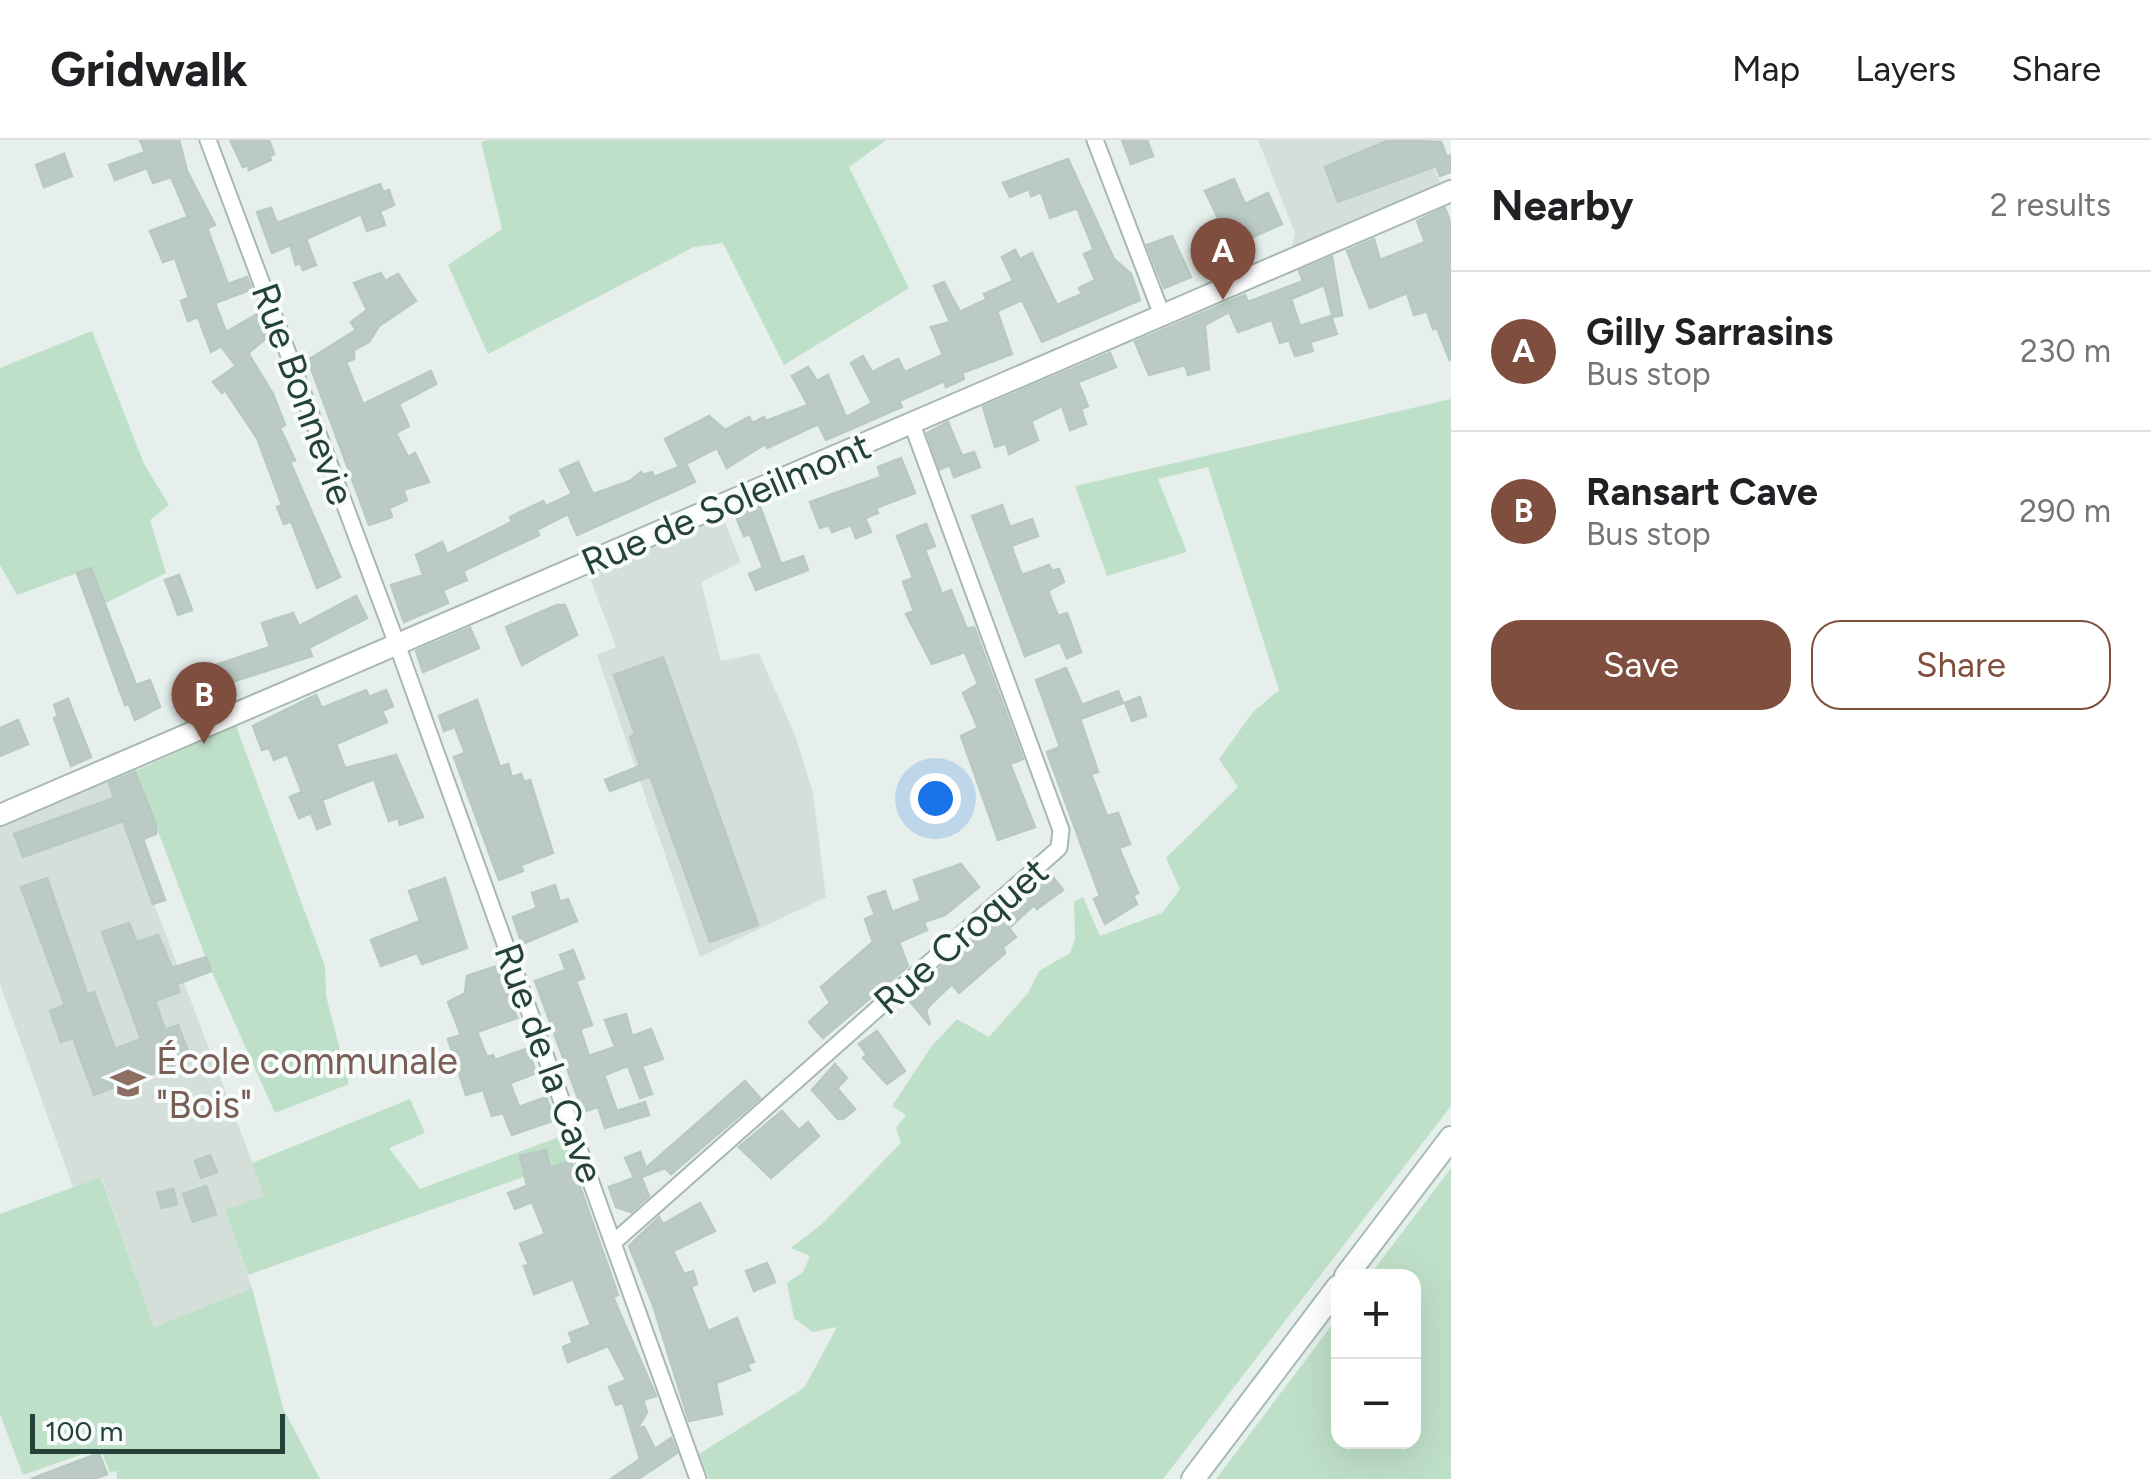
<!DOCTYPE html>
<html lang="en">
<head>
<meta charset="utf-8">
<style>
  body { margin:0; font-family:Figtree,sans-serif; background:#f2f2f2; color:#202124 }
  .controls { position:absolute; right:30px; bottom:30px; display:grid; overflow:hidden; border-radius:20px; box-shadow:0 10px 40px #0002 }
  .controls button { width:90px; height:90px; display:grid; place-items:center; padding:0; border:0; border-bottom:2px solid #e0e0e0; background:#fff; color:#202124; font:50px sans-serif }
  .scale { position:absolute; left:30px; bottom:25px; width:255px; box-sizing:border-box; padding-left:10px; border:5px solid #24423a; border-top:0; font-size:28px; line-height:35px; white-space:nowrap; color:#24423a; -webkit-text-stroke:8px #f7fbf9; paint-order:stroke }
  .you { position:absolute; left:935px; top:658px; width:35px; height:35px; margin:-25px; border:8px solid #fff; border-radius:50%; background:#1a73e8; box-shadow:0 0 0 15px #1a73e833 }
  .badge { display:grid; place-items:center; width:65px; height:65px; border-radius:50%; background:#7f4e3f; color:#fff; font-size:32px; font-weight:700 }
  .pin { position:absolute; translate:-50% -82px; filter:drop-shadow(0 2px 5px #0008) }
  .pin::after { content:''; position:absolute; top:52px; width:35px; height:30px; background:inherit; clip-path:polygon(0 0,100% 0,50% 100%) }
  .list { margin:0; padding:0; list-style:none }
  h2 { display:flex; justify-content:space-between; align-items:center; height:130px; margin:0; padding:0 40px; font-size:42px }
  h2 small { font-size:32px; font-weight:400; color:#757577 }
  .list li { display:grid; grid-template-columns:65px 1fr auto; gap:30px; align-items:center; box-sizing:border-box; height:160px; padding:0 40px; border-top:2px solid #e0e0e0 }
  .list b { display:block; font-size:38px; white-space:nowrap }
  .list p { margin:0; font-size:32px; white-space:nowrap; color:#757577 }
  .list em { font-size:32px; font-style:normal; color:#757577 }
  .actions { display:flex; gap:20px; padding:30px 40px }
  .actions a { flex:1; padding:22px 0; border:2px solid #7f4e3f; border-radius:30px; text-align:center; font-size:35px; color:#7f4e3f }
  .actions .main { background:#7f4e3f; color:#fff }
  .map { position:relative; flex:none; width:1451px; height:1339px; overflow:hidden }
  header { display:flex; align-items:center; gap:60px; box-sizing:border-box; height:140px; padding:0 50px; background:#fff; border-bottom:2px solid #e0e0e0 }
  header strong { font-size:48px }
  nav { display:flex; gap:55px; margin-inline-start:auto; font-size:35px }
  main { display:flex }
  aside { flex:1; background:#fff }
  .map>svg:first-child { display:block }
  .built { fill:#d4dfda }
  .green { fill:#bfe0c8 }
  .building { fill:#bbcac4; stroke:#b8c9c2; stroke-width:2.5 }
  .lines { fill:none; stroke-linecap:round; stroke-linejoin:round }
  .minor-casing { stroke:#a8b8b2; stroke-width:19 }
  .tertiary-casing { stroke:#a8b8b2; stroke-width:24 }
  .secondary-casing { stroke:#a4bbb3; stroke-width:26 }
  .minor { stroke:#fff; stroke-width:15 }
  .tertiary { stroke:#fff; stroke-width:20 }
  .secondary { stroke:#fff; stroke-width:22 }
  .labels { text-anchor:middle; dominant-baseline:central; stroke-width:8; stroke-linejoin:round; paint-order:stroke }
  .street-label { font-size:38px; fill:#24423a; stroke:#f7fbf9 }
  .education-label { font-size:38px; fill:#785e54; stroke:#f7fbf9; text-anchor:start }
</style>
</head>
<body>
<header>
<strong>Gridwalk</strong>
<nav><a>Map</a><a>Layers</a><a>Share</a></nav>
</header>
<main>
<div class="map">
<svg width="1451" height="1339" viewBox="0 0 1451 1339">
  <rect width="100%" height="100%" fill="#e6efeb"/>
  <g class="built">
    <polygon points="1258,0 1423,0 1441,45 1292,107 1295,93"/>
    <polygon points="719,367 741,422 701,442 721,521 759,513 796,598 813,653 826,757 700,817 597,515 616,507 585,425"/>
    <polygon points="106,637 265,1056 225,1070 252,1148 154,1187 102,1038 73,1047 0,844 0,680"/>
  </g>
  <g class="green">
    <polygon points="488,0 886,0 849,27 909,148 784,225 723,103 694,107 488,214 448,125 502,89 481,2"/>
    <polygon points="92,191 144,324 169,365 150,380 166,433 104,464 91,428 17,455 0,425 0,228"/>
    <polygon points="1451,259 1451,966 1163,1339 709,1339 699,1314 804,1248 837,1187 812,1192 794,1178 787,1143 803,1132 810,1116 791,1108 823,1083 901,1003 896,988 906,975 892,966 931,907 957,879 989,897 1028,853 1039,831 1070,813 1075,799 1074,762 1083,757 1100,796 1162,773 1180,749 1166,718 1238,647 1219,619 1253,572 1279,550 1208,327 1158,339 1187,412 1107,436 1075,346"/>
    <polygon points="236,586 325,826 326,856 349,944 275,973 207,821 135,631"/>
    <polygon points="410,959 425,993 389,1008 420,1049 559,997 574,1019 248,1135 225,1070 264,1056 252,1023"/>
    <polygon points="1451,1028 1451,1339 1216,1339 1338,1177 1338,1302 1414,1302 1414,1136 1369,1136"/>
    <polygon points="101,1037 154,1187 252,1148 283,1268 320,1339 117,1339 117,1331 110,1332 100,1308 23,1335 0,1274 0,1074"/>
  </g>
  <g class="building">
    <polygon points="140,0 179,0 187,31 215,85 207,88 228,144 247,137 252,149 215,163 226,192 261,172 269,196 248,213 273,254 285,285 280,288 295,320 290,322 340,437 317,448 291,381 284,384 277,367 282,365 257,298 225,250 222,253 213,242 236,226 221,206 211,212 198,177 188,181 181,161 189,158 175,118 163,122 150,91 188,77 171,37 153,43 147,28 115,40 109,25 145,12"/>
    <polygon points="230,0 269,0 274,14 269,16 271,20 249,30 248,25 243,27"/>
    <polygon points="1122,0 1147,0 1153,16 1131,24"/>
    <polygon points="1389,0 1441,2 1447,17 1451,15 1451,32 1440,36 1436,26 1338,62 1325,27"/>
    <polygon points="64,14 72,36 44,47 36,25"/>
    <polygon points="1068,19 1114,119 1131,134 1140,160 1042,202 1022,160 997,171 1012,214 962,233 964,239 946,247 944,241 899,261 902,267 826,300 818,284 767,308 765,304 727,328 717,308 686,324 695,342 577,395 568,374 537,390 539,395 463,431 467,440 443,450 448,463 404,482 391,445 423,435 416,415 442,402 447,414 512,382 510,377 543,361 546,366 572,354 560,330 578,322 593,354 630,341 641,332 643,335 652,332 654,337 679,327 665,299 709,276 725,290 749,277 753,283 764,277 766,281 808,265 792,236 808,227 817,241 828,235 846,277 872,263 851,223 863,216 872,232 898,219 905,232 943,215 931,187 950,182 934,146 944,142 960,172 987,159 984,154 1013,141 1002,117 1015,110 1020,119 1032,113 1057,165 1082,154 1079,148 1095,140 1084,114 1094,110 1077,68 1050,78 1041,52 1031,56 1029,49 1010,57 1003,43"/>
    <polygon points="1234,39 1245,64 1268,53 1282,84 1224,110 1212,83 1219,80 1205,51"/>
    <polygon points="380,44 383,52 389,50 394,65 380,71 385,85 367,91 361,74 306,99 316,125 303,130 300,123 296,125 290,105 272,113 257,72 271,68 277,83"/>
    <polygon points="1445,68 1451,84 1450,221 1437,188 1433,189 1427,171 1414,175 1407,153 1370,168 1347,111 1374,99 1380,120 1425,102 1417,81"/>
    <polygon points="1172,96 1191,137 1164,148 1147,105"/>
    <polygon points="1332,117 1342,175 1333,177 1324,145 1291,159 1300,186 1331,176 1337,194 1310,202 1313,211 1295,216 1289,200 1280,203 1272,180 1238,192 1229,172 1205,185 1209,229 1188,235 1185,225 1149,235 1135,202 1245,155 1248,162 1303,141 1299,131"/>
    <polygon points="381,133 385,141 398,134 416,161 379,186 369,202 354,210 354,219 346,222 363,264 431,231 436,244 399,264 409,286 396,293 408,317 415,313 429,342 403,350 407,360 389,368 392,377 369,385 308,220 356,190 351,182 367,170 354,143"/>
    <polygon points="1110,213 1116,227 1078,242 1088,266 1081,269 1086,284 1070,290 1062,266 1031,281 1038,300 1009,314 1006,303 995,307 983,267"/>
    <polygon points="948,282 962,316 974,312 980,327 954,337 950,325 940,329 927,293"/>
    <polygon points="901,318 915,353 876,368 878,373 865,378 871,392 856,398 851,385 832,392 829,385 820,388 810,362 881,337 878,327"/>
    <polygon points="759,364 781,424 803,416 808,430 756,450 749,434 763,428 750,394 744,396 735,374"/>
    <polygon points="1002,365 1010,387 1032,379 1038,396 1011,406 1022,435 1049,425 1052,431 1059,429 1064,442 1048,451 1058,476 1067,473 1081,512 1067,518 1060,502 1025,516 972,376"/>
    <polygon points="926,384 935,406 925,410 942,454 951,450 967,489 974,487 1023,619 1010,624 1035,687 998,700 961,596 978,588 963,553 978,544 965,512 932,524 906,474 914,471 903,442 913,438 897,396"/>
    <polygon points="91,428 136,545 150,540 160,567 135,580 129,564 125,565 77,433"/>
    <polygon points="179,435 192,470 178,475 165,440"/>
    <polygon points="356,456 367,478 309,508 312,516 186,557 179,537 270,507 262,483 293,473 299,486"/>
    <polygon points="557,465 565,465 577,495 522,525 506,487"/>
    <polygon points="470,488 479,508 423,532 416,511"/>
    <polygon points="663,517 758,785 710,802 650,636 610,651 605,640 640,626 630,597 635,594 614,535"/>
    <polygon points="1066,528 1082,565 1118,551 1123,563 1080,579 1098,632 1091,634 1107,676 1118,673 1130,704 1119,708 1138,753 1133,755 1137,764 1105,784 1094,759 1100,756 1047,612 1060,607 1036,540"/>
    <polygon points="366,550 369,557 386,550 393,566 382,571 387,582 336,604 345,628 396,615 423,677 400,685 398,678 389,681 374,639 322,660 330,684 317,689 311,673 299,678 290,657 302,652 287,614 274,620 269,608 262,610 253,586 316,555 322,568"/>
    <polygon points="1140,557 1146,576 1132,581 1125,563"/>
    <polygon points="68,559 91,617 71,626 54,578 58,576 54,565"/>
    <polygon points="477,560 500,627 508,624 512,637 521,634 524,642 530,640 553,713 521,725 523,731 499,740 454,617 465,613 455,587 444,591 439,576"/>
    <polygon points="18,580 28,604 0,616 0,588"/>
    <polygon points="135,632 156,685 156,694 143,699 165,760 153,764 123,681 23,717 14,694 114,658 109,643"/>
    <polygon points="961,724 979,747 945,775 924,782 927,790 899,802 908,826 823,898 809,882 830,863 821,847 873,802 865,779 875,775 868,757 885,751 892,772 921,761 914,740"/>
    <polygon points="1049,732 1063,750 1037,769 1034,765 1009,788 1016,797 1003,807 1005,813 959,853 952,844 933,862 926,870 930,885 907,858"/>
    <polygon points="47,738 87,854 94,852 115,909 141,899 102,792 129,783 137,802 158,795 172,828 206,817 211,831 177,844 179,852 155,861 165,890 178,885 191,919 94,955 73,898 61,902 50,871 65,865 21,747"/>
    <polygon points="445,738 467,808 422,824 417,813 381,826 371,800 420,781 409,751"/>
    <polygon points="555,745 560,762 568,759 577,781 522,804 513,777 537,768 532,753"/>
    <polygon points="573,810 584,838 576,841 592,885 580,889 589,916 615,907 605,880 626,874 632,896 651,889 663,919 642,926 652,954 640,958 628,926 604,935 617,971 645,962 649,975 605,988 598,967 583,972 535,841 566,830 560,815"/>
    <polygon points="497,826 517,878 477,892 487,917 493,915 495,920 528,908 536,933 510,943 519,967 546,957 555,980 512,995 503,973 492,976 483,950 466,955 448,899 461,895 448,862 465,853 467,836"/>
    <polygon points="877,891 905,931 887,944 863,918 867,915 859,904"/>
    <polygon points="835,924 847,938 837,948 855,969 843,979 838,979 812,950"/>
    <polygon points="745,941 760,958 671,1034 665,1028 641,1037 649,1056 631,1072 616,1067 609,1047 634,1038 625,1018 640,1012 646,1028"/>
    <polygon points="782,971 799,990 808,982 819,996 771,1038 739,1007"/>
    <polygon points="546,1010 550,1028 571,1021 618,1155 613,1157 656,1256 643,1260 647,1272 637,1289 644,1287 655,1309 671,1298 677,1313 638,1339 611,1339 640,1319 623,1263 616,1265 609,1247 626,1240 608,1206 568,1222 563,1207 573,1203 569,1193 591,1185 573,1139 534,1154 524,1126 529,1125 520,1104 545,1094 532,1062 515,1069 508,1053 527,1046 520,1016"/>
    <polygon points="210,1015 217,1032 201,1038 195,1021"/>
    <polygon points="206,1046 216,1074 193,1082 183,1054"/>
    <polygon points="173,1049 177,1064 162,1068 157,1053"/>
    <polygon points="700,1063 715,1091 673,1111 684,1134 693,1131 697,1144 691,1147 708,1191 737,1178 754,1222 747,1224 750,1230 716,1243 722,1274 689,1281 653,1165 629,1106 659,1077 663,1084"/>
    <polygon points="767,1123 775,1142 754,1151 746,1131"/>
    <polygon points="99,1313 107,1334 94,1339 31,1339"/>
  </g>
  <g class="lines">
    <g class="minor-casing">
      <g id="minor">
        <polyline points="208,0 398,507 698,1339"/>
        <polyline points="1095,0 1162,175"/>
        <polyline points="614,1102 1059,708 1061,690 912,284"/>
      </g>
    </g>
    <g class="tertiary-casing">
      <polyline id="tertiary" points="0,675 1451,51"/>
    </g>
    <g class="secondary-casing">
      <g id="secondary">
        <polyline points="1346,1136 1451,998"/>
        <polyline points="1193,1339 1338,1147"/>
      </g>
    </g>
    <use href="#minor" class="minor"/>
    <use href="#tertiary" class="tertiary"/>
    <use href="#secondary" class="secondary"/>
  </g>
  <defs>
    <g id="school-bare" transform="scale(2.7)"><path d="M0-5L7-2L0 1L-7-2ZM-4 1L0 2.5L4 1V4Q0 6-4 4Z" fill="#8d6e63" stroke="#f7fbf9" stroke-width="2.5" paint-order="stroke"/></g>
  </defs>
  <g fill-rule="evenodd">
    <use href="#school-bare" x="128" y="943"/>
  </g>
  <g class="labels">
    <g class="street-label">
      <text transform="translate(303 254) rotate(70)">Rue Bonnevie</text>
      <text transform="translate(726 364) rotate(-23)">Rue de Soleilmont</text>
      <text transform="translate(961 796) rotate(-41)">Rue Croquet</text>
      <text transform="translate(549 923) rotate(70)">Rue de la Cave</text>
    </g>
    <g class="education-label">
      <text x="156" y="921">École communale<tspan x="156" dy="44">"Bois"</tspan></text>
    </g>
  </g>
</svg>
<div class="controls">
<button>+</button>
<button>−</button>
</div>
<div class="scale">100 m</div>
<div class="you"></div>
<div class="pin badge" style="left:1223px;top:160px">A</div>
<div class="pin badge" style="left:204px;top:604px">B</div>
</div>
<aside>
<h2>Nearby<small>2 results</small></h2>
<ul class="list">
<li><span class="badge">A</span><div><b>Gilly Sarrasins</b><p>Bus stop</p></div><em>230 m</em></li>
<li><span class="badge">B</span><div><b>Ransart Cave</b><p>Bus stop</p></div><em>290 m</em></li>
</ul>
<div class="actions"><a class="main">Save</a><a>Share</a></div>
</aside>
</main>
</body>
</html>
